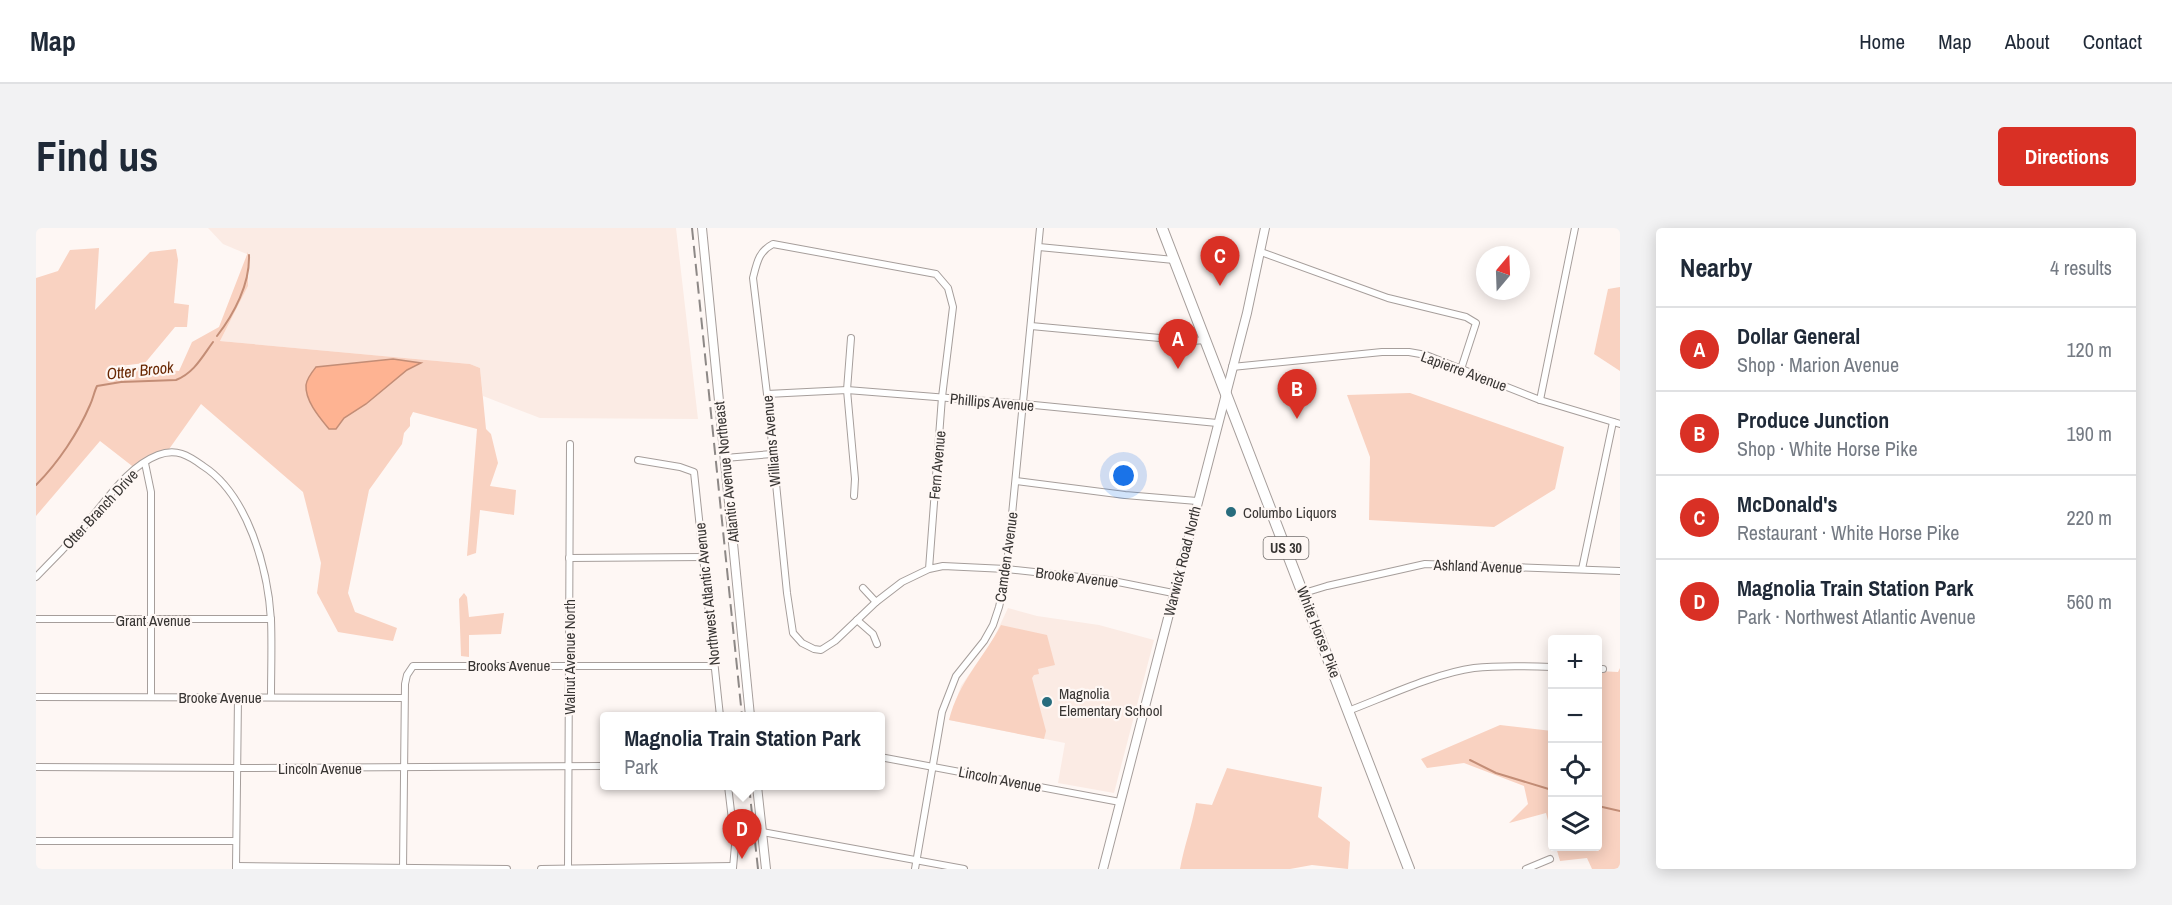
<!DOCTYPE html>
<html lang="en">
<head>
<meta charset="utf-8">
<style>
  body { margin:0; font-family:"Archivo Narrow",sans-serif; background:#f2f2f3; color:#1f2937 }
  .controls { position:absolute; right:18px; bottom:18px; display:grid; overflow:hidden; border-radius:6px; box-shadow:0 3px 15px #0003 }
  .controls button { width:54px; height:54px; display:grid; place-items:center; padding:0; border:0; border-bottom:2px solid #e0e1e3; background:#fff; color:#1f2937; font:30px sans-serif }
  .compass { position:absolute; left:1440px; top:18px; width:54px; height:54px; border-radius:50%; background:#fff; box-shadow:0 3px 15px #0003; rotate:19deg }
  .you { position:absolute; left:1088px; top:248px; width:21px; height:21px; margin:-15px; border:4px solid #fff; border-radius:50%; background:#1a73e8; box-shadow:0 0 0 9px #1a73e833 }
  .badge { display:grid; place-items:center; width:39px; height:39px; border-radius:50%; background:#d93025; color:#fff; font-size:20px; font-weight:700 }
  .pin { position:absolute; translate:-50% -50px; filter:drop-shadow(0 2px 3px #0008) }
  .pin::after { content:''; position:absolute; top:32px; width:21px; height:18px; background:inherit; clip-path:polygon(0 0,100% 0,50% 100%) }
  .popup { position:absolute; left:564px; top:484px; width:285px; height:78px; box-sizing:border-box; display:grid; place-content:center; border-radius:6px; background:#fff; filter:drop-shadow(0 2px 4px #0005); font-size:20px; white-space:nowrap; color:#747a83 }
  .popup b { font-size:22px; color:#1f2937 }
  .popup::after { content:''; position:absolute; left:50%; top:100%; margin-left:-12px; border:12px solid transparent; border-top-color:#fff }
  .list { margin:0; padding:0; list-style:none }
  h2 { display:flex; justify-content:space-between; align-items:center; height:78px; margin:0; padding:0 24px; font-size:26px }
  h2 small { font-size:20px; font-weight:400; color:#747a83 }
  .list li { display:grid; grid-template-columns:39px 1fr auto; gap:18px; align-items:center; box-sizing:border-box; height:84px; padding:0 24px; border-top:2px solid #e0e1e3 }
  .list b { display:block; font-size:22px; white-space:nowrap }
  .list p { margin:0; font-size:20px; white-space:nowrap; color:#747a83 }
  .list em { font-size:20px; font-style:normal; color:#747a83 }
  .icon { flex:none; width:33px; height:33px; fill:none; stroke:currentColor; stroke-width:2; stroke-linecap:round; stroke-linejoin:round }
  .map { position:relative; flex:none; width:1584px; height:641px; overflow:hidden; border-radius:6px }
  header { display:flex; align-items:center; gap:36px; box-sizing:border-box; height:84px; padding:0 30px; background:#fff; border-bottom:2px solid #e0e1e3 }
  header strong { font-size:28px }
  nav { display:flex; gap:33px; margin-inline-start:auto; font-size:21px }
  .intro { display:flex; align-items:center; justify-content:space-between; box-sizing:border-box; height:144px; padding:0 36px }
  h1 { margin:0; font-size:42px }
  .button { padding:15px 27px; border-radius:6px; background:#d93025; color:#fff; font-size:21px; font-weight:700 }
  main { display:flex; gap:36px; padding:0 36px }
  aside { flex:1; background:#fff; border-radius:6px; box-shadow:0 3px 15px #0003 }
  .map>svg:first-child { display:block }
  .built { fill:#fbebe4 }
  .green { fill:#f9d2c1 }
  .water { fill:#feb392; stroke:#c38d76; stroke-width:1.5 }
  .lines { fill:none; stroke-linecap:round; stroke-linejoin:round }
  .stream { stroke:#c38d76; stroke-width:2 }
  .street-casing { stroke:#a69e9b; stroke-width:8 }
  .secondary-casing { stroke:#a69e9b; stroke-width:10 }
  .highway-casing { stroke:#a69e9b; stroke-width:12 }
  .street { stroke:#fff; stroke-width:6 }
  .secondary { stroke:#fff; stroke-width:8 }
  .highway { stroke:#fff; stroke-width:10 }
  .rail { stroke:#8d8886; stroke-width:2; stroke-dasharray:12 6; stroke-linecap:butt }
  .poi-dot { fill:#286c7d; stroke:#fef7f4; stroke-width:2 }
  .labels { text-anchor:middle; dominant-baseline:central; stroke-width:4.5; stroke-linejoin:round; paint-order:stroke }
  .shield { fill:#fef7f4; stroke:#736f6d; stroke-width:1.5 }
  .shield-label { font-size:14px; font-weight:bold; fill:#383533 }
  .street-label { font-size:15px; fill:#383533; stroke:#fef7f4 }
  .poi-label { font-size:15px; fill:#383533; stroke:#fef7f4; text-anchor:start }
  .water-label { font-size:16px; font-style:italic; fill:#692803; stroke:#fef7f4 }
</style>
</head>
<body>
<header>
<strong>Map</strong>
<nav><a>Home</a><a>Map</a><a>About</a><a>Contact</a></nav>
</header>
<div class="intro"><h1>Find us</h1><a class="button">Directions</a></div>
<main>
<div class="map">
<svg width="1584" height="641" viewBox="0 0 1584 641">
  <rect width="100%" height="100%" fill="#fef7f4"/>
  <g class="built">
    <polygon points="172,0 640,0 662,191 504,190 447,168 444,140 434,136 184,113 212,58 213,27 187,16"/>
    <polygon points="972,380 1001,388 1063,397 1118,412 1078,565 1022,555 1029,515 913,492 925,458 957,412"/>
  </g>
  <g class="green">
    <polygon points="63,20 59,82 114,24 140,21 142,32 138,75 153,77 151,99 139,99 109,135 84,138 143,143 156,114 183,99 212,24 212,58 184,113 434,136 444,140 450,201 455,206 462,235 454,258 480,262 478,287 444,282 440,325 431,328 441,201 377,184 374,190 374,198 368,205 366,216 333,262 312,365 319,384 361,400 357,413 302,404 281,365 285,335 267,264 165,176 131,224 100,241 64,213 0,288 0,50 22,43 34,22"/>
    <polygon points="1584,59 1584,143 1558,126 1572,61"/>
    <polygon points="1374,165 1528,219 1519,261 1458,299 1333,292 1334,229 1311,167"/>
    <polygon points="428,365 431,369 433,389 468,385 465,406 433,407 433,429 425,428 423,371"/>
    <path d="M965,397L1011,407L1019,437L1002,441L1003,446L998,447L996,450L1010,503L1008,511L913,492C923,453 947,431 965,397Z"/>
    <polygon points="1584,440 1584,641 1556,641 1551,630 1524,633 1520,619 1562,618 1562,443 1582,444"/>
    <polygon points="1464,497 1516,503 1516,608 1510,585 1473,595 1492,576 1488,558 1428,535 1391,540 1385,531"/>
    <path d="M1191,540L1286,559L1282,589L1314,614L1312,641L1276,637L1254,641H1144C1148,618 1156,598 1160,575L1176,577Z"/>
  </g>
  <path class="water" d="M357,131L385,135L371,142L330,176L308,190L300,201H293C284,190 269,173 270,157C271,150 276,144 280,139Z"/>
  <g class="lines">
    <g class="stream">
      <path d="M181,108C198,86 214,56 213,27"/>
      <path d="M0,257C22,235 42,205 54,177C57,171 58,164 61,158L85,154L140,152C158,145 166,129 177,114"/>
      <polyline points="1434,532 1460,545 1516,562"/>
      <polyline points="1562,578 1584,583"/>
    </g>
    <g class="street-casing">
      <g id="street">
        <polyline points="1003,19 1138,32"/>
        <polyline points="1225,24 1352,70 1430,89 1440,95 1425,141"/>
        <polyline points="995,98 1156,113 1170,112"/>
        <polyline points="815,110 811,162 819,251 818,268"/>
        <polyline points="1196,139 1346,124 1373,124 1390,127 1504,172 1584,196"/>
        <polyline points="731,166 811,162 988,176 1181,195"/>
        <polyline points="1504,172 1539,0"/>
        <polyline points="689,230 736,226"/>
        <polyline points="602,232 644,239 658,244 684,488"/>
        <polyline points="109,235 115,264 115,469"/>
        <polyline points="980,253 1089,267 1161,273"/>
        <polyline points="533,330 668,329"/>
        <path d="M893,341L906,169L917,79L912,60L900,46L737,16C723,23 721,34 717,50L731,166L751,365L757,405L766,415L778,421L785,422L799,413L840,374L866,354L893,341L907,338L970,341L1072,352L1137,365"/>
        <polyline points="1546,341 1577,194"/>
        <path d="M0,349C17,332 34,314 50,296C71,272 91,239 122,227C140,220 152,227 167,238C212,267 232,341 235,392C236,417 235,444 235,469"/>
        <polyline points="827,360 840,374"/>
        <polyline points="1268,365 1291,358 1389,336 1584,343"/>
        <polyline points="0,391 235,391"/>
        <polyline points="821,392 837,406 841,416"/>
        <polyline points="1562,441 1567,441"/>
        <polyline points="0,469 368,470"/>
        <path d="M1312,483C1349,469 1400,445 1438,440C1464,437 1491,438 1516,439"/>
        <polyline points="844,529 1084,574"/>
        <polyline points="0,539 201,540 568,538"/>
        <polyline points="692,558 699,617 697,640"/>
        <polyline points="726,604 928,641"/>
        <polyline points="0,613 200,613"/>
        <polyline points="200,638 471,641"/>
        <polyline points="200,640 202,469"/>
        <polyline points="367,641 369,456 371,447 377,438 678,438"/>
        <polyline points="505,641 697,638"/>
        <polyline points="532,641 534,216"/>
        <polyline points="879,641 906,484 920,448 948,413 957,397 963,379 970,348 1004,0"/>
        <polyline points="1490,641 1514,631"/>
      </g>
    </g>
    <g class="secondary-casing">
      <g id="secondary">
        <polyline points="666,0 714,488"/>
        <polyline points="721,558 730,641"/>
        <polyline points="1067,641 1211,85 1229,0"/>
      </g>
    </g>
    <g class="highway-casing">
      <polyline id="highway" points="1126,0 1373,641"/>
    </g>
    <use href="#street" class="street"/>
    <use href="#secondary" class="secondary"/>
    <use href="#highway" class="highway"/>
    <g class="rail">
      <polyline points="656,0 706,488"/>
      <polyline points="713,558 722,641"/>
    </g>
  </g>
  <g class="poi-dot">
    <circle cx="1195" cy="284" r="6"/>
    <circle cx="1011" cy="474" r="6"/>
  </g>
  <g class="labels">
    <rect class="shield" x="1227.5" y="309" width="45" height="22" rx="4.5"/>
    <g class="shield-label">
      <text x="1250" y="320">US 30</text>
    </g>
    <g class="street-label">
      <text transform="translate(1428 143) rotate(20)">Lapierre Avenue</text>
      <text transform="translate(956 174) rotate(5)">Phillips Avenue</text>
      <text transform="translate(735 213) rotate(-95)">Williams Avenue</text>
      <text transform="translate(901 237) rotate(-85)">Fern Avenue</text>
      <text transform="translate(690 244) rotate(-96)">Atlantic Avenue Northeast</text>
      <text transform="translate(64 281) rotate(-47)">Otter Branch Drive</text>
      <text transform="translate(970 329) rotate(-82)">Camden Avenue</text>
      <text transform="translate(1146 333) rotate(-76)">Warwick Road North</text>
      <text transform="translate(1442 338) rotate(2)">Ashland Avenue</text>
      <text transform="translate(1041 349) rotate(7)">Brooke Avenue</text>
      <text transform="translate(671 366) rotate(-96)">Northwest Atlantic Avenue</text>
      <text x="117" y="392">Grant Avenue</text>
      <text transform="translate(1283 404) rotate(69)">White Horse Pike</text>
      <text transform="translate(533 429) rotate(-90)">Walnut Avenue North</text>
      <text x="473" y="437">Brooks Avenue</text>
      <text x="184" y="469">Brooke Avenue</text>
      <text x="284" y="540">Lincoln Avenue</text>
      <text transform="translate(964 551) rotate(11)">Lincoln Avenue</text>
    </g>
    <g class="poi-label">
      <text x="1207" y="284">Columbo Liquors</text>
      <text x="1023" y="465">Magnolia<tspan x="1023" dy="17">Elementary School</tspan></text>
    </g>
    <g class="water-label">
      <text transform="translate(104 142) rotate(-6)">Otter Brook</text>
    </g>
  </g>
</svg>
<div class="controls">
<button>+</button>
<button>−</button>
<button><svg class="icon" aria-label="locate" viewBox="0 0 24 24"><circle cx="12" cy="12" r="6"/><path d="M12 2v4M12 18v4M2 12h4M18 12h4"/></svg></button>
<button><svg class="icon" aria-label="layers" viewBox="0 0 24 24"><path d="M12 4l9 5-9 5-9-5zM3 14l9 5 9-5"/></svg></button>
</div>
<svg class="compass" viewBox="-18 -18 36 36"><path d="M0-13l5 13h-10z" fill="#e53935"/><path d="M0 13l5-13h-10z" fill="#747a83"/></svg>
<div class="you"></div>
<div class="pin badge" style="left:1142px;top:141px">A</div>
<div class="pin badge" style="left:1261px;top:191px">B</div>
<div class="pin badge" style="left:1184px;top:58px">C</div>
<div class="pin badge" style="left:706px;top:631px">D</div>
<div class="popup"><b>Magnolia Train Station Park</b>Park</div>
</div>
<aside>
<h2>Nearby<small>4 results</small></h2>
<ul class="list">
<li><span class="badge">A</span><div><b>Dollar General</b><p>Shop · Marion Avenue</p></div><em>120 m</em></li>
<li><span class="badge">B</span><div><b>Produce Junction</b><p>Shop · White Horse Pike</p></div><em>190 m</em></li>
<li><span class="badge">C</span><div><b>McDonald's</b><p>Restaurant · White Horse Pike</p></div><em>220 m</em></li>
<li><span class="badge">D</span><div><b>Magnolia Train Station Park</b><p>Park · Northwest Atlantic Avenue</p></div><em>560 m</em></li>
</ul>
</aside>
</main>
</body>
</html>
